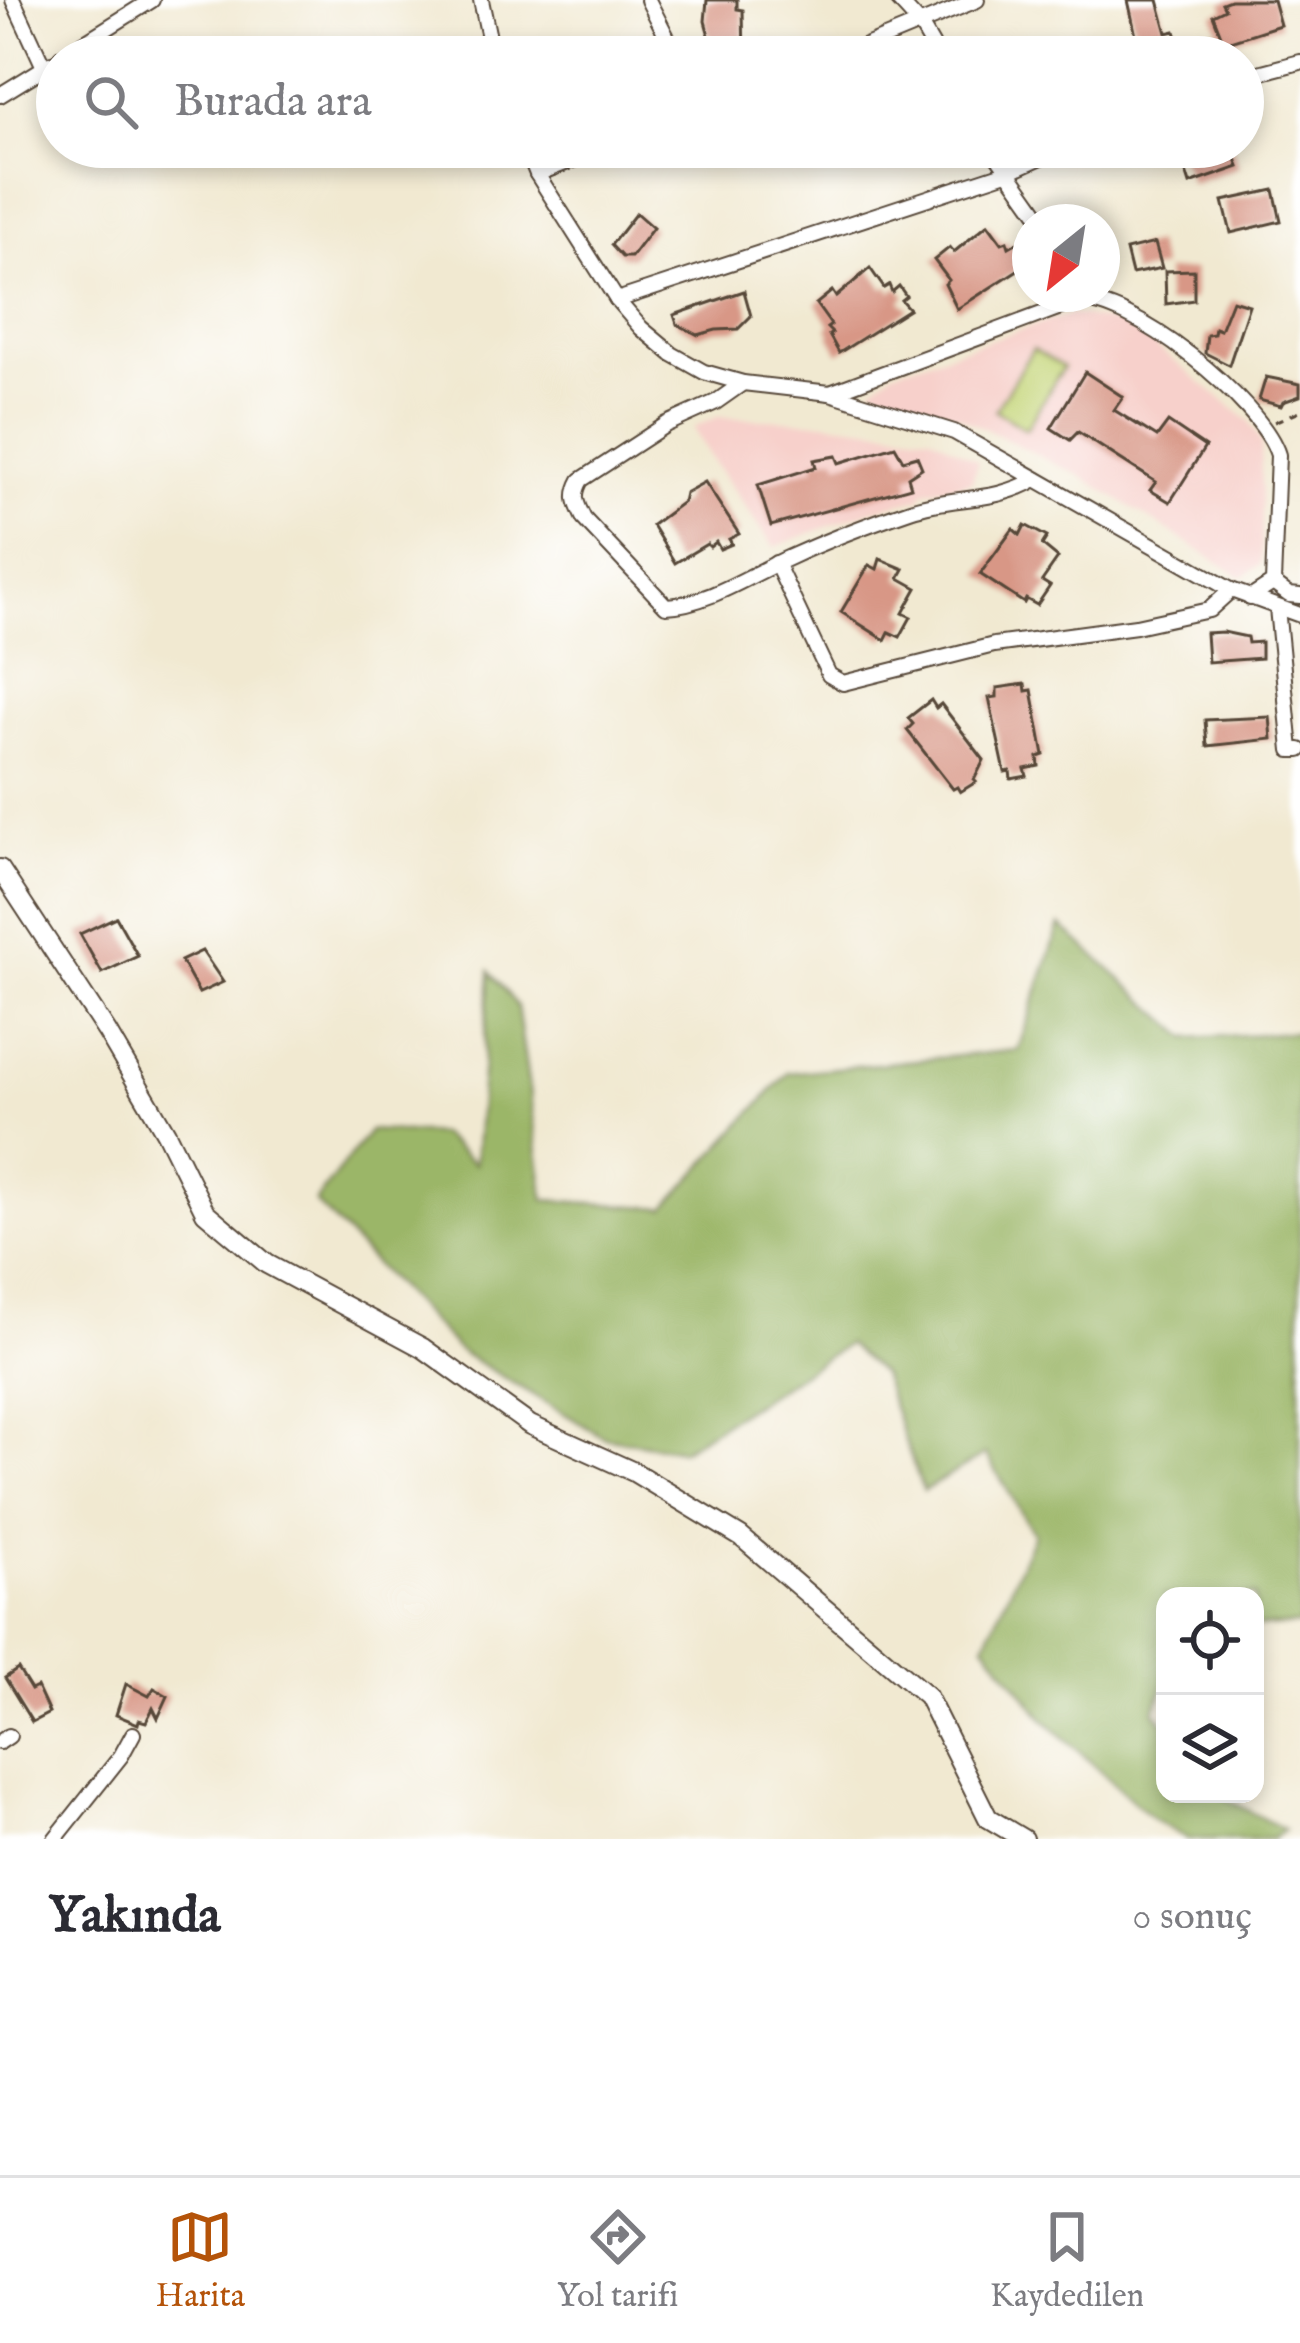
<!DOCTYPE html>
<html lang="tr">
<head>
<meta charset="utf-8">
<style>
  body { margin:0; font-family:"IM FELL English",serif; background:#f7f7f7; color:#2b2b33 }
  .controls { position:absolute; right:36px; bottom:36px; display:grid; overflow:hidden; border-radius:24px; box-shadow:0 6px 18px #0003 }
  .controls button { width:108px; height:108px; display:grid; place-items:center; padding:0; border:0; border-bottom:3px solid #e1e1e2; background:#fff; color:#2b2b33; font:60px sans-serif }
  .compass { position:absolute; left:1012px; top:204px; width:108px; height:108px; border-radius:50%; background:#fff; box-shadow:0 6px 18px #0003; rotate:210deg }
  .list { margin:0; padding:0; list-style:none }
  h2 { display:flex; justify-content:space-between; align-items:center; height:156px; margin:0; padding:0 48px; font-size:51px }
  h2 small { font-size:39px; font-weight:400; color:#7c7c81 }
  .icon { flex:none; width:66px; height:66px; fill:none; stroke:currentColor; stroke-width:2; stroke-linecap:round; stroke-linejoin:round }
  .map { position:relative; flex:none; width:1300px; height:1839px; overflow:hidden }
  .search { position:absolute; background:#fff; box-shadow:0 6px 18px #0003; left:36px; right:36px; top:36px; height:132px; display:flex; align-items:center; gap:30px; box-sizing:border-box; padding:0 42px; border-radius:66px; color:#7c7c81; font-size:45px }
  .sheet { height:336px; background:#fff }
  nav { display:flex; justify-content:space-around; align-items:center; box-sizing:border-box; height:168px; border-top:3px solid #e1e1e2; background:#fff; font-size:33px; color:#7c7c81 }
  nav a { display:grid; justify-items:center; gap:6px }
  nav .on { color:#b45309 }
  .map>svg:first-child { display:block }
  .built { fill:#f7d0cb }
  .green { fill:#c4d578; stroke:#80804b; stroke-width:3 }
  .forest { fill:#9bb668; stroke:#6b7043; stroke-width:3 }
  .building { fill:#d89786 }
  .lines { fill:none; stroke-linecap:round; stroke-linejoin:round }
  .street-casing { stroke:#564739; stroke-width:18 }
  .secondary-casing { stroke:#564739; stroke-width:22 }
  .path { stroke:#564739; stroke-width:3; stroke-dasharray:9 9; stroke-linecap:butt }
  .street { stroke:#fff; stroke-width:14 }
  .secondary { stroke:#fff; stroke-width:18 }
</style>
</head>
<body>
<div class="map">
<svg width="1300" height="1839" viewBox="0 0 1300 1839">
  <rect width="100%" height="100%" fill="#fff"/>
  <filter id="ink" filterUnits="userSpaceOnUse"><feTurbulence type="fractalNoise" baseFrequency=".00833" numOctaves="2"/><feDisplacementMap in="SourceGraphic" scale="24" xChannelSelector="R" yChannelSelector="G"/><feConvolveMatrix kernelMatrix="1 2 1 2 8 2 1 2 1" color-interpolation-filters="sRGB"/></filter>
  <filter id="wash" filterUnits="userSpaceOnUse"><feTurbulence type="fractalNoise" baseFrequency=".004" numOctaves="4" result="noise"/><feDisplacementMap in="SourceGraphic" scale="48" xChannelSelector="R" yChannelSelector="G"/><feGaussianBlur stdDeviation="2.7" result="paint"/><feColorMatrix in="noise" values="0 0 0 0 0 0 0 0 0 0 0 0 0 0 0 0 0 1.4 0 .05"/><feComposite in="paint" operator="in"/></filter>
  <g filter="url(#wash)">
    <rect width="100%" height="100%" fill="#f1e9d1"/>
    <g class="built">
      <polygon points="1071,314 1130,326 1249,421 1261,443 1261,564 1242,577 1081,476 959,416 872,388 893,371"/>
      <polygon points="717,417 826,422 931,435 978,461 972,481 922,492 923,497 871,510 774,547 711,459 693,428"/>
    </g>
    <polygon class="green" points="1033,349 1063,367 1026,429 995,410"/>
    <polygon class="forest" points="1060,925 1188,1038 1300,1032 1300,1625 1255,1627 1255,1596 1165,1596 1165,1684 1155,1711 1165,1724 1165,1794 1217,1794 1284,1830 1272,1839 1188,1839 1154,1820 1044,1719 985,1644 1034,1534 986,1454 923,1491 881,1374 847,1344 681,1450 604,1437 459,1351 315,1202 370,1130 439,1134 475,1164 490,972 517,1006 545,1200 665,1208 788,1073 1018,1050"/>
    <g id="blocks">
      <g class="building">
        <polygon points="707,0 737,0 737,9 743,10 744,57 715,57 705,21"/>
        <polygon points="1128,0 1158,0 1167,33 1175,31 1182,53 1174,57 1140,54"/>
        <polygon points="1230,0 1273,0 1280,25 1224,43 1213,15 1225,9 1222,3"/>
        <polygon points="1201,147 1232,147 1239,167 1190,184 1180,153"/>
        <polygon points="1274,190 1281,221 1231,233 1223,201"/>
        <polygon points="636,213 653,228 631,257 622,257 611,245"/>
        <polygon points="988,224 1002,243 1007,241 1009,247 1018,242 1024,252 1019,256 1027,264 957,309 945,284 949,280 934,260 950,247 954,252"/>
        <polygon points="1155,243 1162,268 1132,274 1126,250"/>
        <polygon points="870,268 884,288 889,285 892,292 899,286 906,296 901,300 909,309 839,353 829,335 832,333 827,328 831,325 816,304 832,291 836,297"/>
        <polygon points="1194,270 1194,300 1166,304 1165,271"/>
        <polygon points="744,291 751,316 738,329 716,330 698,335 677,324 674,315"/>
        <polygon points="1232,300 1249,305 1229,365 1205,353 1207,335 1214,334 1215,328 1220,330"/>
        <polygon points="1085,372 1123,397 1114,410 1157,437 1168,422 1205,447 1170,502 1150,490 1156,482 1078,432 1070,440 1051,428"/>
        <polygon points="1266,377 1300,384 1300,396 1283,402 1281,406 1259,400"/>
        <polygon points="895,446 903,460 917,456 922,468 908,477 911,487 771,526 758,485 816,467 814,460 836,456 839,463"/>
        <polygon points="705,482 739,534 729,539 732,544 720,549 716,542 710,547 707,544 675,563 652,525 683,502 685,493"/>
        <polygon points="1025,525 1047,537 1042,545 1058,558 1042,581 1050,586 1037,605 1026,599 1024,603 980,574 1013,529 1020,535"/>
        <polygon points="880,559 904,569 899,578 917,588 903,613 911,617 900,637 889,632 885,640 841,612 869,565 877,569"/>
        <polygon points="1223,632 1247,637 1248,643 1261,642 1261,658 1208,662 1206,633"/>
        <polygon points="1025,684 1026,691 1032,690 1044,755 1038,757 1039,766 1025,769 1027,776 1011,779 1010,771 1005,772 989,698 997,697 997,688"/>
        <polygon points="931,700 936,708 941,704 984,760 974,780 976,782 960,792 957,787 953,789 907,730 913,724 908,718"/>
        <polygon points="1270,717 1272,739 1207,746 1205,720"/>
        <polygon points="116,917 138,956 102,973 80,934"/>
        <polygon points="202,951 223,982 199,993 181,961"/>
        <polygon points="18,1669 31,1690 37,1687 49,1713 32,1722 5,1678"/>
        <polygon points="126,1684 149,1696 154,1688 168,1696 158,1718 153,1708 146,1722 139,1720 138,1724 116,1715"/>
      </g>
    </g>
  </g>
  <g filter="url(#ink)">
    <use href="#blocks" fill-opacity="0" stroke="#564739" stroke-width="3"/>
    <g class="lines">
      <g class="street-casing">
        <g id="street">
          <polyline points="13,0 44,67"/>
          <polyline points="481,0 493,57"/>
          <polyline points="648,0 677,57"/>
          <polyline points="898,0 920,24 939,57"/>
          <polyline points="61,57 152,0"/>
          <polyline points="839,57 977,0"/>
          <polyline points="1243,77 1300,62"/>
          <polyline points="0,95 52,63"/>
          <polyline points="526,147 537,174 617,300 641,328 672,354 704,372 743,383 830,393 954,432 1231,590 1300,615"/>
          <polyline points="991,147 1044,222"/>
          <polyline points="537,174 606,147"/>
          <polyline points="617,300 1010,171 1064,147"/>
          <path d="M743,383L716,402L667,424L581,480C572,496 576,503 584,519L666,606C708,604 750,575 788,558C827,540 869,524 910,510C954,495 993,504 1036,479"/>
          <path d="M830,393L1074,302C1128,292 1263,404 1278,455L1273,583L1250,598"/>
          <polyline points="776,563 829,675 843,683 994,645 1136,626 1209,610 1231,590"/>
          <polyline points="1273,583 1289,595 1300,596"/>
          <polyline points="1277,608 1291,750 1300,750"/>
          <polyline points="0,1742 9,1736"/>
          <polyline points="55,1839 121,1756 133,1734"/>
        </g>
      </g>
      <g class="secondary-casing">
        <polyline id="secondary" points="0,869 107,1032 166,1133 205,1212 267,1264 423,1348 530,1425 634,1472 741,1537 927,1696 988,1818 1023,1839"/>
      </g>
      <polyline class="path" points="1274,422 1300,411"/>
      <use href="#street" class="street"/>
      <use href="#secondary" class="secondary"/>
    </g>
  </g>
</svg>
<div class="controls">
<button><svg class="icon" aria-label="locate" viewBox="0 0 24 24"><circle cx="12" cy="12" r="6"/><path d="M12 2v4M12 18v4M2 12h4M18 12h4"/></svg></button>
<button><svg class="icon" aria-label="layers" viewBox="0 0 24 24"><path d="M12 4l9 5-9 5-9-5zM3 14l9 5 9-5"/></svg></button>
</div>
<svg class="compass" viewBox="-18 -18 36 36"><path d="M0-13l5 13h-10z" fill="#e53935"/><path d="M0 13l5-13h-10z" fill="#7c7c81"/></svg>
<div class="search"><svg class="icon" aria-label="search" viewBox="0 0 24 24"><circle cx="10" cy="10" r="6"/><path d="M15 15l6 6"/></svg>Burada ara</div>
</div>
<section class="sheet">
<h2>Yakında<small>0 sonuç</small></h2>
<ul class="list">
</ul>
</section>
<nav>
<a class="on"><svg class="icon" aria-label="map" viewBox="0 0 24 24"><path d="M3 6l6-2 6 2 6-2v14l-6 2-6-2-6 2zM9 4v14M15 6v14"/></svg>Harita</a>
<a><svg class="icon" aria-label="directions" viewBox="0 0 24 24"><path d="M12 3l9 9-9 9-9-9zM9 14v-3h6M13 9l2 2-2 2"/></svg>Yol tarifi</a>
<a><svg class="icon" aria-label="saved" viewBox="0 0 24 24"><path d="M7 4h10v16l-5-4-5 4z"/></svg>Kaydedilen</a>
</nav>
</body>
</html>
